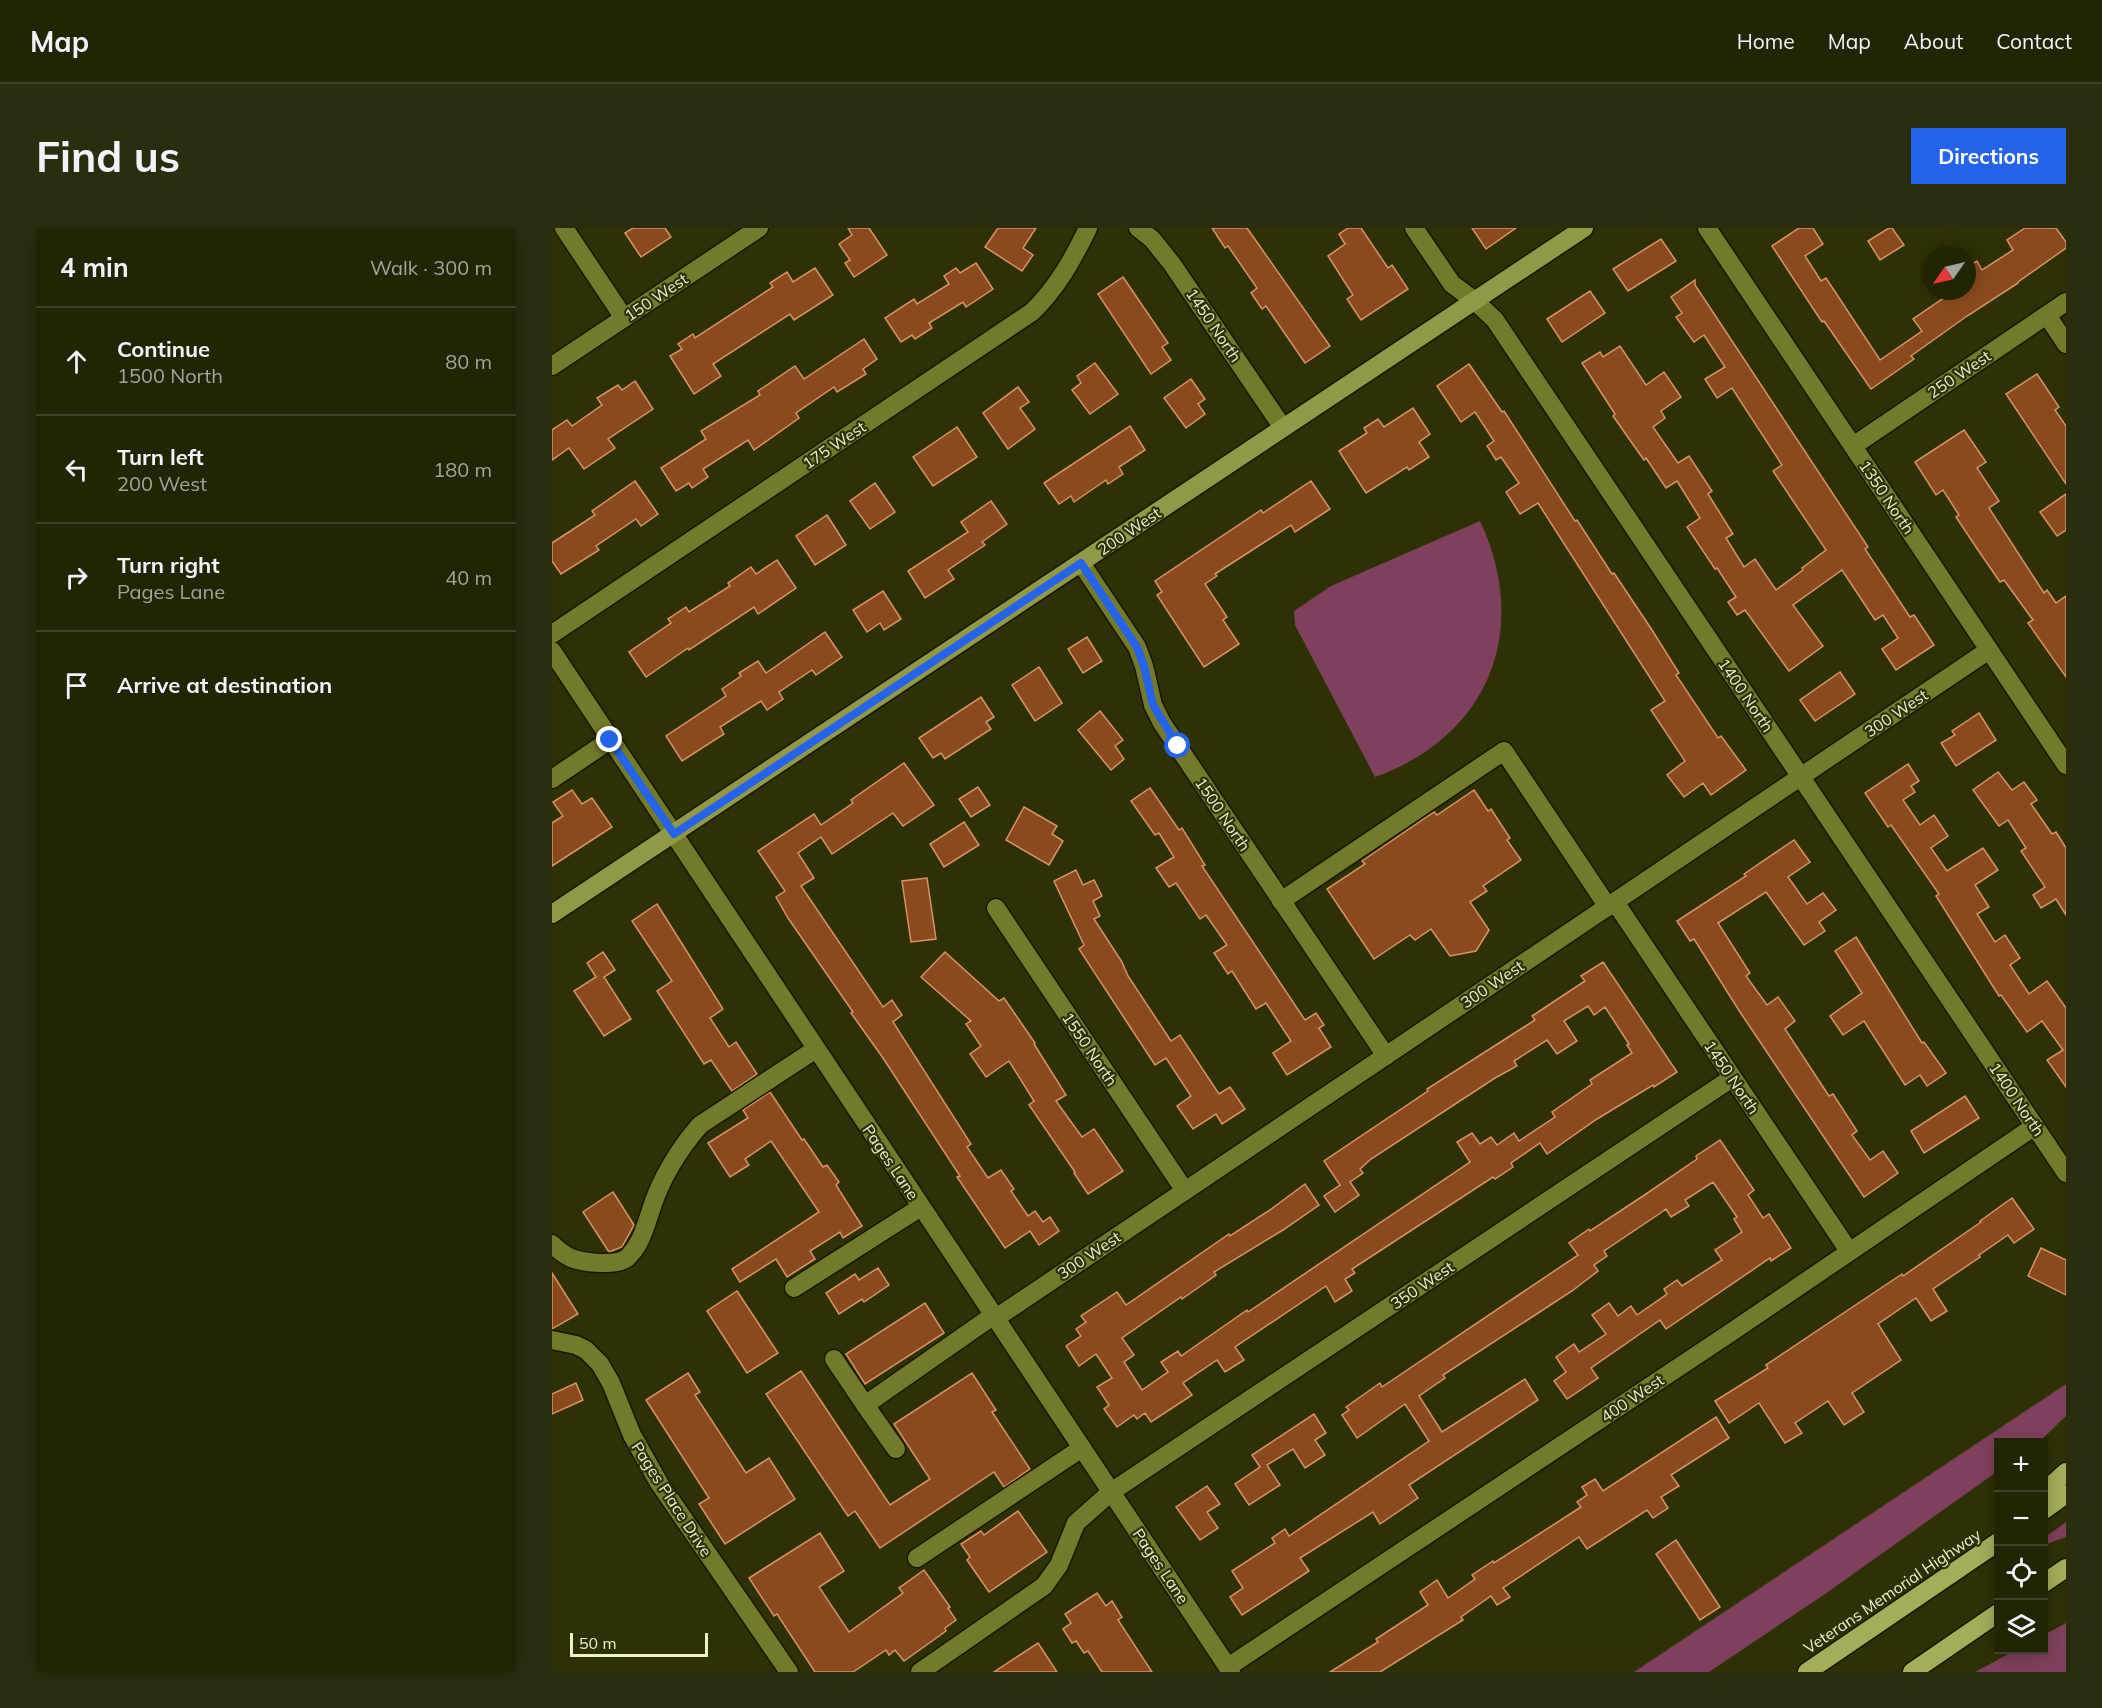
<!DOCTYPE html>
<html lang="en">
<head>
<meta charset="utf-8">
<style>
  body { margin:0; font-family:Mulish,sans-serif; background:#2a2d0e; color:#f1f3f6 }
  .controls { position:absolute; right:18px; bottom:18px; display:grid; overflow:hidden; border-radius:0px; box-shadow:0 3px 15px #0003 }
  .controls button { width:54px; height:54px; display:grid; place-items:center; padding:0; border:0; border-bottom:2px solid #3f4226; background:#222504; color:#f1f3f6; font:30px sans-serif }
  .compass { position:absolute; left:1370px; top:18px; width:54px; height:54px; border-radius:50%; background:#222504; box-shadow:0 3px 15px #0003; rotate:236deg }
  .scale { position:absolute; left:18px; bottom:15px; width:138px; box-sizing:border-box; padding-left:6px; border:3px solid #edf2cb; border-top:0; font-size:16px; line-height:21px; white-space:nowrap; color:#edf2cb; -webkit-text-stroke:4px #2e3105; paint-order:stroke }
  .stop { position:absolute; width:18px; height:18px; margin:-14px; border:4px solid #2563eb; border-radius:50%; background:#fff }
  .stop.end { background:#2563eb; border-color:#fff; box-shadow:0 2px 6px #0008 }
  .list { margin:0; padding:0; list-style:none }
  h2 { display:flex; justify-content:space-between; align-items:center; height:78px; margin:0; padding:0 24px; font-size:26px }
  h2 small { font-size:20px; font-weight:400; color:#a2a59a }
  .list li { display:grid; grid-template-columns:39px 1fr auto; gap:18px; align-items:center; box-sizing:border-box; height:108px; padding:0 24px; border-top:2px solid #3f4226 }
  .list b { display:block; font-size:22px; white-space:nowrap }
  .list p { margin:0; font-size:20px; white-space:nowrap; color:#a2a59a }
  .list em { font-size:20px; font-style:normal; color:#a2a59a }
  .icon { flex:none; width:33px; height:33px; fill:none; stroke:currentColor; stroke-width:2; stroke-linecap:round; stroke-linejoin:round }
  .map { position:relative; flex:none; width:1514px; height:1444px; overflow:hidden; border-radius:0px }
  header { display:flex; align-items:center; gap:36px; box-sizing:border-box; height:84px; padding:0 30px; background:#222504; border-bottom:2px solid #3f4226 }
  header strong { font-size:28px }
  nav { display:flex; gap:33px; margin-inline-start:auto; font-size:21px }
  .intro { display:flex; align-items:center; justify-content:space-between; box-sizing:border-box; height:144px; padding:0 36px }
  h1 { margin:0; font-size:42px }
  .button { padding:15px 27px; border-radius:0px; background:#2563eb; color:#fff; font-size:21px; font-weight:700 }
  main { display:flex; gap:36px; padding:0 36px }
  aside { flex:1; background:#222504; border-radius:0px; box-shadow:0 3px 15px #0003 }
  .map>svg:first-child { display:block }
  .green { fill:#7e405c }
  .building { fill:#894b1d; stroke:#d89365; stroke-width:1.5 }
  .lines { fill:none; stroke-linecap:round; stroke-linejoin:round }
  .minor-casing { stroke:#161801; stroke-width:21 }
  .major-casing { stroke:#161801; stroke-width:21 }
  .highway-casing { stroke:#161801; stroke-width:21 }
  .minor { stroke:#737a29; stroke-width:18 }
  .major { stroke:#919946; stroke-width:18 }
  .highway { stroke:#a5ad59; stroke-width:18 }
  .route { stroke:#2563eb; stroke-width:8 }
  .labels { text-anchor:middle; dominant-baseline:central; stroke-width:4.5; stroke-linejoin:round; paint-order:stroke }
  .street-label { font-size:16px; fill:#edf2cb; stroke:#2e3105 }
</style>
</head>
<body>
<header>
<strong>Map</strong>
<nav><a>Home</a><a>Map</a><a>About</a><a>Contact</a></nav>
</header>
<div class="intro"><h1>Find us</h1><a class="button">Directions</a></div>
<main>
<aside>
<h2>4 min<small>Walk · 300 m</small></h2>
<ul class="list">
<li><svg class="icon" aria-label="ahead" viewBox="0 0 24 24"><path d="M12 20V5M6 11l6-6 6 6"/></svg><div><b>Continue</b><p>1500 North</p></div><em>80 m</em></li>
<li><svg class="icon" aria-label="left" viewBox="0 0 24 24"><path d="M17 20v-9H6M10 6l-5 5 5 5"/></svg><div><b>Turn left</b><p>200 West</p></div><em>180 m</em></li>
<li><svg class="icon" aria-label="right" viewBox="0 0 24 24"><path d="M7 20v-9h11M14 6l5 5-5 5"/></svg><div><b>Turn right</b><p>Pages Lane</p></div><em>40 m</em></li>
<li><svg class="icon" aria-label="arrive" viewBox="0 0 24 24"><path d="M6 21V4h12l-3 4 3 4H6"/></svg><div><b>Arrive at destination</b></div></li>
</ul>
</aside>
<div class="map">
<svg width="1514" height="1444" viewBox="0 0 1514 1444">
  <rect width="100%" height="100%" fill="#2e3105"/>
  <g class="green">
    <path d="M928,293C979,402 937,508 823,549L743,397L742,383L779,358Z"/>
    <polygon points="1514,1156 1514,1188 1487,1214 1446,1214 1446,1243 1273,1366 1157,1444 1082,1444"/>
    <polygon points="1514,1294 1514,1309 1492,1317 1492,1310"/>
    <polygon points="1514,1395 1514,1444 1423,1444 1464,1422 1492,1422 1492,1407"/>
  </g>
  <g class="building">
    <polygon points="81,0 113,0 119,9 89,29 73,5"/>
    <polygon points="296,0 317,0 335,27 302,49 293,35 298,32 287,16 300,7"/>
    <polygon points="446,0 484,0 471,20 481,27 470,43 433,19"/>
    <polygon points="660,0 695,0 778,118 753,135 714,78 710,81 699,65 705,60 676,18 673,20"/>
    <polygon points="796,0 809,0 836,40 840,37 856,61 809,92 795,71 801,67 776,28 793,16 787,6"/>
    <polygon points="920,0 964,0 934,21"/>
    <polygon points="1247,0 1261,0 1271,16 1253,28 1269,53 1274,50 1328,132 1370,103 1361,91 1402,63 1415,63 1415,39 1425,33 1430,42 1461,22 1455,12 1473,0 1504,0 1514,14 1514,20 1466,54 1466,55 1415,88 1359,128 1362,131 1319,161 1272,93 1270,94 1220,18"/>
    <polygon points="1337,0 1340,0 1352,17 1328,32 1316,13"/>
    <polygon points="1109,11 1124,33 1076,63 1061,41"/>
    <polygon points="424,35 441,61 414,79 411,74 377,95 380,100 363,111 360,107 349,114 333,90 362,71 365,76 397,56 392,48 404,40 408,45"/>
    <polygon points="263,40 281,67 242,92 238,86 161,136 169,148 142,166 118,128 130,121 126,116 141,106 143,110 221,59 218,55 235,44 241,54"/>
    <polygon points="571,49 616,115 610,119 619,132 599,146 546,66"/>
    <polygon points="1143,52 1143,57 1316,319 1313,321 1358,389 1362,387 1382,417 1344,442 1330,421 1346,410 1331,387 1323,392 1290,342 1241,377 1271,418 1237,443 1193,382 1185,387 1176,374 1184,369 1165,340 1163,341 1135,299 1148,290 1125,253 1114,260 1094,230 1092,232 1061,188 1063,186 1030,135 1048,124 1051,129 1068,118 1094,157 1112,144 1129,169 1109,183 1113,190 1101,199 1126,235 1137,228 1160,263 1156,266 1181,306 1174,310 1192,339 1203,331 1224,362 1251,342 1250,340 1274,322 1221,243 1230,237 1180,160 1165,170 1153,151 1173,139 1152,107 1142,114 1124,89 1130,85 1119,69"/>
    <polygon points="1038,63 1053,85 1010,114 995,91"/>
    <polygon points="312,111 325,131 311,141 314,146 285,164 282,159 244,185 247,190 202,222 196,212 151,241 156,249 140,260 137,255 124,263 109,240 154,211 149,203 208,167 206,163 243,138 252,151"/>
    <polygon points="543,135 566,166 538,186 520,162 529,155 525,148"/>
    <polygon points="917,136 950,184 952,183 1023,293 1025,292 1060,346 1062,345 1100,402 1127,445 1124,447 1166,510 1169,508 1194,542 1159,567 1151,555 1132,569 1115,547 1133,533 1099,482 1113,473 986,275 968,286 954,264 967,255 949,229 944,232 935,218 942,213 923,184 909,194 885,158"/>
    <polygon points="1485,146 1507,179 1503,182 1514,198 1514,256 1454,166"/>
    <polygon points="639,151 653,171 646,176 653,186 634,200 612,170"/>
    <polygon points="83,153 101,181 56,211 63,220 32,241 17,220 0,232 0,202 15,192 20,198 50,177 45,170 66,157 70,162"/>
    <polygon points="466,159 477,174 468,180 483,201 456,221 431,185"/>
    <polygon points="861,180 878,206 867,214 877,229 857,242 855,239 814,265 787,223 815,205 812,200 826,191 832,199"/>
    <polygon points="578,198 593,222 567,239 571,246 556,256 554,252 522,274 519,268 507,276 492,255"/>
    <polygon points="405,199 425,229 381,258 361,229"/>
    <polygon points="1412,202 1434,234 1425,240 1447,273 1437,280 1492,365 1495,362 1504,375 1514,368 1514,449 1476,395 1481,392 1452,352 1448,354 1426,322 1404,289 1407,287 1391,262 1384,267 1363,234"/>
    <polygon points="83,253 106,286 89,298 84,291 44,318 47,322 9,346 0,333 0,315 43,287 40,283"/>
    <polygon points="759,253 778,281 743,304 739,297 663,346 665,348 653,356 675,389 671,392 687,416 652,439 605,367 610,364 603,353 709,282 711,285"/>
    <polygon points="323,255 343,284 318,301 298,273"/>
    <polygon points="1514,266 1514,302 1505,308 1488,284"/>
    <polygon points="439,273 455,296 430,314 433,317 396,342 402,351 373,370 356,343 416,304 409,294"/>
    <polygon points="275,287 294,317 263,337 244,308"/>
    <polygon points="225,332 244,360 206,386 202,379 137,422 136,420 94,449 77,424 119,395 116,391 134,379 137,384 178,358 176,355 199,339 204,346"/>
    <polygon points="331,363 349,391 332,402 328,395 315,404 301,382"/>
    <polygon points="273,404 290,429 264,447 260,442 227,464 231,471 215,482 209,473 168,499 172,506 130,533 114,508 174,468 170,461 189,448 187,445 206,433 214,445"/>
    <polygon points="535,409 550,433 531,445 516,421"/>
    <polygon points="487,439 510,475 483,493 460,457"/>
    <polygon points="1288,444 1303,466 1263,493 1248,472"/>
    <polygon points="429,469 442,489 434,494 439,501 393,531 389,525 381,530 367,510"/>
    <polygon points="548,483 571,512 563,518 572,531 559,542 526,502"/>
    <polygon points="1427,485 1444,512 1404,538 1389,515 1403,507 1400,503"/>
    <polygon points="352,535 382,577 351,598 341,585 280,626 269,609 246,625 262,650 249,658 331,779 340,772 350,787 341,794 419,916 415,919 436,950 449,942 462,961 459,963 476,988 483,983 491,994 498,989 507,1003 487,1017 478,1003 453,1020 405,949 408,948 331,830 299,785 301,784 236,690 224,669 233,663 206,623 262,586 269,597 301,575 299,572"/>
    <polygon points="1356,536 1367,553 1359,558 1363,564 1351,572 1368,597 1382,587 1396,608 1379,620 1395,643 1431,620 1446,642 1423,657 1437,679 1425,686 1443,714 1453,707 1468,730 1458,737 1477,766 1495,753 1514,780 1514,859 1495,832 1511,822 1490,793 1475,804 1449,767 1447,768 1408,706 1384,668 1387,666 1339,597 1336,599 1313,565"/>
    <polygon points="1446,544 1460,562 1472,554 1485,572 1479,576 1500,606 1504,604 1514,620 1514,687 1504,671 1489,680 1481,667 1493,659 1469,623 1474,620 1456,592 1447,598 1421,562"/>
    <polygon points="426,559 438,577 419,589 407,571"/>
    <polygon points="598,560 627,602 630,600 653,637 650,638 753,792 764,785 772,797 767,800 779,819 735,847 721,825 739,813 714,775 704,781 680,743 676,746 662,725 675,717 654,687 648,691 624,655 617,659 604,640 622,629 607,605 603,607 579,573"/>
    <polygon points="20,562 30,576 40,570 60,599 0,638 0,595 11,588 1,574"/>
    <polygon points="922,562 936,583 939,581 958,610 955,612 969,632 931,658 935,663 918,674 937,702 924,723 898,728 879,701 863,712 858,707 822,731 775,661 813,636 810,633 882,584 885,587"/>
    <polygon points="472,579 505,598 500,606 511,613 497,637 454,612"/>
    <polygon points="412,594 427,617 392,639 378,616"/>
    <polygon points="1242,612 1258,634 1236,649 1255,676 1271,665 1284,682 1267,694 1273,703 1252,717 1214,664 1166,695 1198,745 1194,748 1215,777 1226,769 1243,793 1233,801 1277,868 1281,866 1305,903 1300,907 1318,932 1331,923 1346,945 1312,969 1188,784 1142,711 1138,713 1125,693 1194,648 1192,646"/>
    <polygon points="524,642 531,657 542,652 550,668 541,673 548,688 542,691 570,734 576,748 619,813 628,807 667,866 678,859 693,881 670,896 664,886 641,901 625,878 639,868 614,830 603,837 527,721 532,717 502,653"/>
    <polygon points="375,650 384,711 359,714 350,653"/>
    <polygon points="105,676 171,781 158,790 177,819 184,814 205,846 180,863 159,832 152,836 105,763 120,753 80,693"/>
    <polygon points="1304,709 1370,815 1372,814 1394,845 1375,858 1368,847 1353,857 1312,793 1291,807 1278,788 1310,765 1283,723"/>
    <polygon points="51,724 63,742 52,749 79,791 52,808 22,763 44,749 35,735"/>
    <polygon points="393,724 447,773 452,770 483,815 482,816 514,867 504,873 530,909 542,901 571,943 536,966 522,945 523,944 477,877 482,873 457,833 434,849 418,826 429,818 414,796 419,793 369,749"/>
    <polygon points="1051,734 1125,844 1102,859 1101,857 1045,891 995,926 988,915 959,935 961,939 943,951 941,949 800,1041 803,1045 793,1051 800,1063 783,1074 774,1058 683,1119 692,1132 673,1144 665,1132 631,1155 640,1167 599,1194 593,1185 585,1191 582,1187 565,1199 552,1181 557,1177 545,1159 560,1150 544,1126 527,1138 514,1118 529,1108 524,1101 534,1094 529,1088 565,1064 574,1077 677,1006 678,1008 718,982 753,956 767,977 731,1002 662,1044 664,1047 630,1071 629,1069 570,1110 582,1127 572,1134 590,1162 616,1144 609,1134 626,1123 629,1128 695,1082 696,1084 918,934 905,914 920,905 928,916 939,909 945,917 962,905 967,913 1003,889 1000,884 1040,856 1038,852 1080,825 1075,817 1077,816 1053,779 1042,787 1036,778 1012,793 1025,813 1005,826 995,812 962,833 965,838 943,850 819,931 808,941 811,945 798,954 807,967 783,984 772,968 788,957 772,933 876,863 875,861 983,792 980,788 1033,753 1029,748"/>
    <polygon points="218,864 250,912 252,911 271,939 275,937 287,954 284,957 310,998 291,1010 288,1004 258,1023 263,1031 235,1049 224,1031 188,1054 180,1041 267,984 219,913 193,931 197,937 178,949 156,915 196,890 191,882"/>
    <polygon points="1413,868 1427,890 1372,925 1359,903"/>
    <polygon points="1168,912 1202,962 1196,967 1211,990 1217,986 1239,1020 1219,1033 1218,1030 1114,1101 1108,1092 1039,1140 1046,1150 1015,1171 1002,1153 1014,1144 1004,1129 1022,1116 1027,1124 1054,1106 1040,1087 1057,1075 1066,1088 1079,1078 1085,1087 1115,1066 1112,1061 1125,1052 1130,1058 1170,1032 1163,1022 1190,1004 1182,991 1185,989 1161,954 1133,972 1137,978 1119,989 1114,981 1107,986 1052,1023 1055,1028 1042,1037 1046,1043 1020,1063 891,1147 893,1150 867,1168 890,1204 973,1151 986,1172 857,1257 866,1270 828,1296 821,1284 748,1330 757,1343 690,1387 678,1369 691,1360 680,1343 723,1315 720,1310 733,1301 737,1308 877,1213 853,1176 805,1210 790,1187 797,1182 794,1179 828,1155 830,1159 1026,1027 1017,1015 1037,1001 1038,1003 1094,966 1145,931 1144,928"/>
    <polygon points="61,964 82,997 70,1019 57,1024 31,984"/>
    <polygon points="1460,970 1482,1001 1462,1015 1456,1007 1427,1027 1428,1029 1381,1061 1395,1083 1379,1093 1364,1070 1326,1096 1349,1132 1300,1165 1312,1184 1292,1197 1276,1173 1243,1195 1250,1205 1233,1215 1207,1175 1177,1195 1163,1173 1216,1140 1214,1137 1350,1046 1351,1048 1429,994 1428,993"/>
    <polygon points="1489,1020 1514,1032 1514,1067 1476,1048"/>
    <polygon points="326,1040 337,1057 312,1074 310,1071 287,1086 274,1065 303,1046 307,1052"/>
    <polygon points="0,1045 26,1086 0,1101"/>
    <polygon points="185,1063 226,1125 195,1145 155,1083"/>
    <polygon points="373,1075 392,1105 313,1156 294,1126"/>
    <polygon points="249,1143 338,1277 378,1251 342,1196 420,1145 444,1182 440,1184 478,1241 452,1259 442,1244 328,1320 303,1283 296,1288 214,1166"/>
    <polygon points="136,1145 148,1164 143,1167 194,1245 217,1230 243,1271 173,1316 147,1276 157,1270 94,1172"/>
    <polygon points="24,1155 31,1172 0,1186 0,1166"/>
    <polygon points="762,1186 774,1205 763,1212 773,1227 753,1240 741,1221 715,1237 728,1257 697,1277 683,1256 708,1239 700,1227"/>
    <polygon points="1164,1189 1177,1210 1119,1247 1127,1258 1109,1269 1116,1280 1101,1290 1095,1282 1035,1321 1027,1309 951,1360 958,1369 945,1377 939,1368 909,1389 911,1392 828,1444 778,1444 826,1414 824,1411 876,1377 868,1364 885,1352 896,1370 923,1351 920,1347 941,1333 942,1335 1029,1279 1025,1274 1035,1267 1030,1259 1043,1251 1051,1263"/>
    <polygon points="655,1258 668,1276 655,1284 666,1300 648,1312 624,1279"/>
    <polygon points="466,1283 495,1324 437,1364 415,1332 418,1329 409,1316 429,1303 432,1307"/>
    <polygon points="268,1305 292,1343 267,1359 297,1404 351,1365 347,1360 372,1342 398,1379 396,1380 404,1392 393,1400 394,1403 352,1433 343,1422 337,1427 334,1422 301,1444 263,1444 225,1386 222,1388 197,1350"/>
    <polygon points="1124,1312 1168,1379 1148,1392 1104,1326"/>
    <polygon points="545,1365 554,1378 560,1373 570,1389 566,1392 600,1444 550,1444 536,1423 532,1425 524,1413 520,1415 511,1401 519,1395 513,1386"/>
    <polygon points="486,1415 505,1444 442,1444"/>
  </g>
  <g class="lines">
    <g class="minor-casing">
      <g id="minor">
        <polyline points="12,0 72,90"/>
        <polyline points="586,0 600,11 620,36 731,200"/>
        <polyline points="862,0 900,56 923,73 943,92 1514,945"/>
        <polyline points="1155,0 1514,537"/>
        <polyline points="1495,87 1514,116"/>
        <polyline points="0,138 207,0"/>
        <polyline points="1301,218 1514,74"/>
        <polyline points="529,335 585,419 592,438 601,477 610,495 834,828"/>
        <path d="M0,406L480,84C505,60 521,31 536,0"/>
        <polyline points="0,423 679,1444"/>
        <polyline points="0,551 58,512"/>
        <polyline points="729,673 952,523 1056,679"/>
        <polyline points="1063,674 1297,1023"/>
        <polyline points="444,680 633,963"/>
        <path d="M0,1016C5,1021 13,1027 19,1030C32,1035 68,1039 77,1028C90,1014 93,999 99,982C108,952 127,921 148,897L264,821"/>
        <polyline points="242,1060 369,979"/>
        <polyline points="444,1090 1437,422"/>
        <polyline points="0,1112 24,1117 34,1122 48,1136 59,1155 80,1207 107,1255 237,1444"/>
        <polyline points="282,1131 313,1177"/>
        <polyline points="344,1221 313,1177 442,1087"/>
        <polyline points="365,1330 530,1220"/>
        <polyline points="676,1439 1172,1109 1483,898"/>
        <polyline points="368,1444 492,1358 507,1337 524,1295 559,1264 1180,850"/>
      </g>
    </g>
    <g class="major-casing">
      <polyline id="major" points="0,686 1032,0"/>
    </g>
    <g class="highway-casing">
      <g id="highway">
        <polyline points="1492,1264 1514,1244"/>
        <polyline points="1492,1282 1514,1266"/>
        <polyline points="1492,1355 1514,1340"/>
        <polyline points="1255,1444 1446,1314"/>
        <polyline points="1360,1444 1446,1385"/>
      </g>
    </g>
    <use href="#minor" class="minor"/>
    <use href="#major" class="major"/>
    <use href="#highway" class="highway"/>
  </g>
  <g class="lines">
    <polyline class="route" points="58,512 122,606 529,335 585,419 592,438 601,477 626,518"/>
  </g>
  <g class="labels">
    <g class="street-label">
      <text transform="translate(104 69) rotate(-34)">150 West</text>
      <text transform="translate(662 97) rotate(56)">1450 North</text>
      <text transform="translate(1407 146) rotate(-34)">250 West</text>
      <text transform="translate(282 217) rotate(-34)">175 West</text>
      <text transform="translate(1335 269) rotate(56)">1350 North</text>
      <text transform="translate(577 303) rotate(-34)">200 West</text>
      <text transform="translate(1194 467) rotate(56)">1400 North</text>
      <text transform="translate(1344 485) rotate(-34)">300 West</text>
      <text transform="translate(671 586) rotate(56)">1500 North</text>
      <text transform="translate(940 756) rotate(-34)">300 West</text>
      <text transform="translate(538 821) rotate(56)">1550 North</text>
      <text transform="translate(1180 849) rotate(56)">1450 North</text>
      <text transform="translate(1465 871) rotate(56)">1400 North</text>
      <text transform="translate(339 934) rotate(56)">Pages Lane</text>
      <text transform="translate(537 1027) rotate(-34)">300 West</text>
      <text transform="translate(870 1057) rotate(-34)">350 West</text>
      <text transform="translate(1080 1170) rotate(-34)">400 West</text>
      <text transform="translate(120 1271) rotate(57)">Pages Place Drive</text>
      <text transform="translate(609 1338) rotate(56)">Pages Lane</text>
      <text transform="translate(1340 1363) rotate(-34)">Veterans Memorial Highway</text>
    </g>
  </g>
</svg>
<div class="controls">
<button>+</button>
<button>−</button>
<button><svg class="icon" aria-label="locate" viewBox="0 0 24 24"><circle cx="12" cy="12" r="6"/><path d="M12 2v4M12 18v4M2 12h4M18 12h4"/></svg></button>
<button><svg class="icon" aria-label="layers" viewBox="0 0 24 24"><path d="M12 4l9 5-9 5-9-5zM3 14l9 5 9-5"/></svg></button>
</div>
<svg class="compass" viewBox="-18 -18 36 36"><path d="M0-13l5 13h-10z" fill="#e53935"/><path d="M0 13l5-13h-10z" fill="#a2a59a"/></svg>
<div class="scale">50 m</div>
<div class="stop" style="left:626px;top:518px"></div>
<div class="stop end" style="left:58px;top:512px"></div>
</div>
</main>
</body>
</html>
